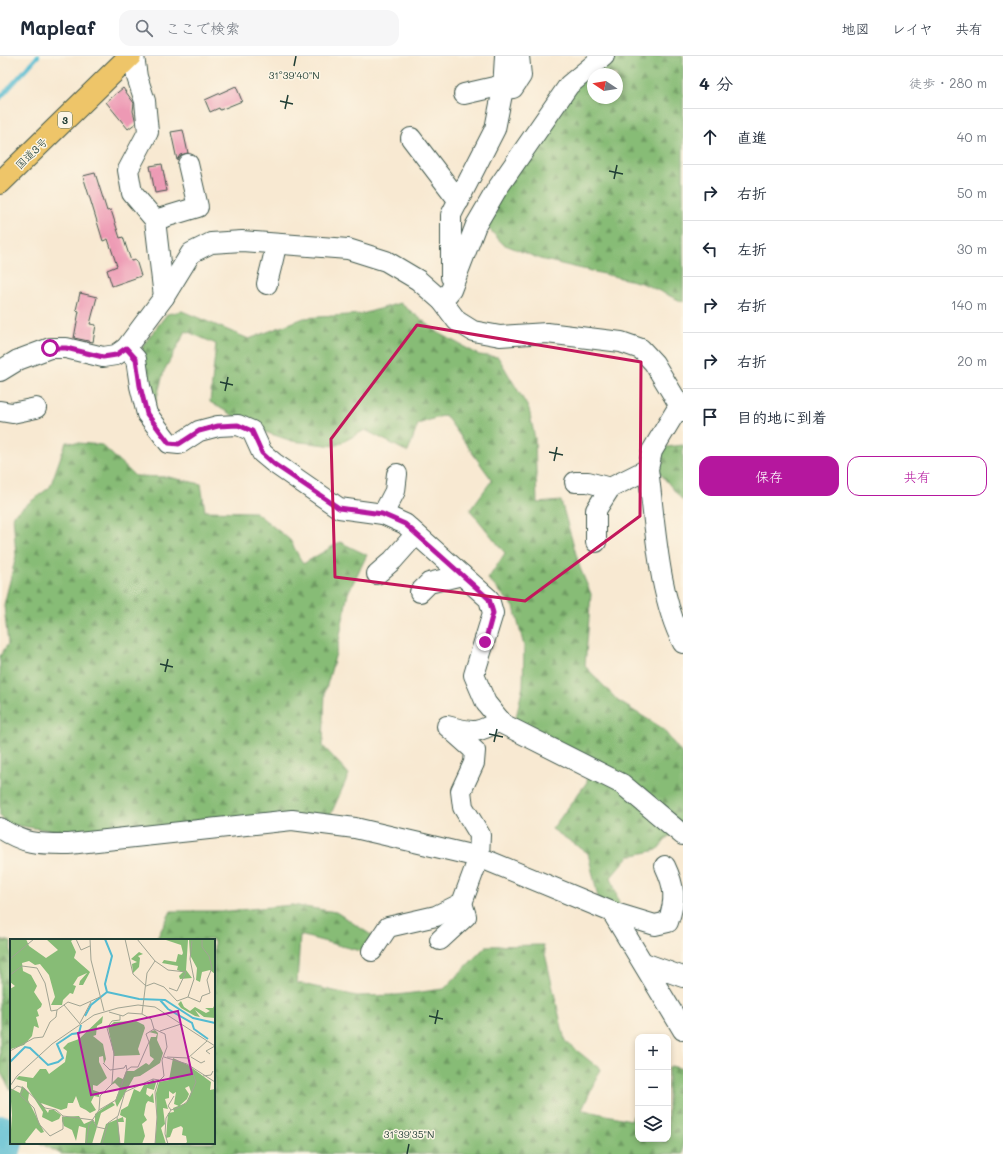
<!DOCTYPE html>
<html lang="ja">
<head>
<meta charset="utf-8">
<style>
  body { margin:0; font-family:Mali,"Klee One",sans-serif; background:#f6f6f7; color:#1f2937 }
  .controls { position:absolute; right:12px; bottom:12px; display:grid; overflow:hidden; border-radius:8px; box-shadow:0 2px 6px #0003 }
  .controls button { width:36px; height:36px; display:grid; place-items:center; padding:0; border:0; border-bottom:1px solid #e0e1e3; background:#fff; color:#1f2937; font:20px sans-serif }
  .compass { position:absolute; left:587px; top:12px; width:36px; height:36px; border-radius:50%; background:#fff; box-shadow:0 2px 6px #0003; rotate:282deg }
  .stop { position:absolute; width:12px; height:12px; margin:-9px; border:3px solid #b5179e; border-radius:50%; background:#fff }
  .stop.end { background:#b5179e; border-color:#fff; box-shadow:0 1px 4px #0008 }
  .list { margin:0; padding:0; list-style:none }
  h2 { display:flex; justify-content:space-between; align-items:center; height:52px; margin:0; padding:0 16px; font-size:17px }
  h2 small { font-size:13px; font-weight:400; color:#747a83 }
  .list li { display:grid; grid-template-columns:26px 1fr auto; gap:12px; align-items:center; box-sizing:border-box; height:56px; padding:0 16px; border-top:1px solid #e0e1e3 }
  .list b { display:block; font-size:15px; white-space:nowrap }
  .list em { font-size:13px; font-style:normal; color:#747a83 }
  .actions { display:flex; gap:8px; padding:12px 16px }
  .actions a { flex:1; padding:9px 0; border:1px solid #b5179e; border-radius:12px; text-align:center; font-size:14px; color:#b5179e }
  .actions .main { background:#b5179e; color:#fff }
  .icon { flex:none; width:22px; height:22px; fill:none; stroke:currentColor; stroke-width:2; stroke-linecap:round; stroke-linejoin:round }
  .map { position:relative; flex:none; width:683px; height:1098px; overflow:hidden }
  header { display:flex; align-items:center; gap:24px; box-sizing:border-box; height:56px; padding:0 20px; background:#fff; border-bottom:1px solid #e0e1e3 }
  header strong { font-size:19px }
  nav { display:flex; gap:22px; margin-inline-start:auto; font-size:14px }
  .search { width:280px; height:36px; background:#f6f6f7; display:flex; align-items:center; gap:10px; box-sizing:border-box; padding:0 14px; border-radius:12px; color:#747a83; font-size:15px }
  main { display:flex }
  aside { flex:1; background:#fff }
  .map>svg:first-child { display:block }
  .forest { fill:url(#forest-firs); stroke:#537c55; fill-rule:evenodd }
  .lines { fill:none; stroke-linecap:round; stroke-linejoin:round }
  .stream { stroke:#53bbd1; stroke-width:4.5 }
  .river { stroke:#53bbd1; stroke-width:26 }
  .building { fill:#ed99b4 }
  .minor-casing { stroke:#40574c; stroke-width:22 }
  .highway-casing { stroke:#40574c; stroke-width:24 }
  .minor { stroke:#fff; stroke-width:20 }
  .highway { stroke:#eec569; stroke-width:22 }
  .route { stroke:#b5179e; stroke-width:5 }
  .marked { fill:none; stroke:#c2185b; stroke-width:3; stroke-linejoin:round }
  .ticks { fill:none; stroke:#1f3d34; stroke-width:1.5 }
  .labels { text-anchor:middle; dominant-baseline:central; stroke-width:3; stroke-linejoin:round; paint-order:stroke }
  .shield { fill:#fcf5e5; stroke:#617469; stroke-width:1 }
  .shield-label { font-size:10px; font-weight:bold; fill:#1f3d34 }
  .street-label { font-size:11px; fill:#1f3d34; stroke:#fcf5e5 }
  .inset-river { fill:none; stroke:#53bbd1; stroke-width:2 }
  .inset-road { fill:none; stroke:#a1a493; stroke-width:1 }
  .view { fill:#b5179e; fill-opacity:0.15; stroke:#b5179e; stroke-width:2 }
  .inset-edge { fill:none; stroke:#1f3d34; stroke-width:2 }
  .ticks-label { font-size:10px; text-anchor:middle; fill:#1f3d34; stroke:#fcf5e5; stroke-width:3; stroke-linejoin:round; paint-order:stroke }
</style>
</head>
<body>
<header>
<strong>Mapleaf</strong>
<div class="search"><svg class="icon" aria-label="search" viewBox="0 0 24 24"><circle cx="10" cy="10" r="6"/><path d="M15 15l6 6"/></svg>ここで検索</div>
<nav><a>地図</a><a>レイヤ</a><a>共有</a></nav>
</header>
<main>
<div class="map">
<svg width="683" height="1098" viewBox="0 0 683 1098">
  <defs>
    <pattern id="forest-firs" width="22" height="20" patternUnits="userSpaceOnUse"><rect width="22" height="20" fill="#87bc76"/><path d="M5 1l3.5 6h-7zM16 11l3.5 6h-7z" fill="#6e9a62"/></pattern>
  </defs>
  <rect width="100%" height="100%" fill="#fcf5e5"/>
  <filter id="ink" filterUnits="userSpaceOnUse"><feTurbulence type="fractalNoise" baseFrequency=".025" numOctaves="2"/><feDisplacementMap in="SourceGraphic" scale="8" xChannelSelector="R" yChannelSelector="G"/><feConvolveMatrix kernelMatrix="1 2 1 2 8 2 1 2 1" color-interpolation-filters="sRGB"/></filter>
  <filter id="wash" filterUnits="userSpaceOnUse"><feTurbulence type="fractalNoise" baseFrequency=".012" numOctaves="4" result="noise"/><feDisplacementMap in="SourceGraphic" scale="16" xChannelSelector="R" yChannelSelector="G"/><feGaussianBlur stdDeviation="0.9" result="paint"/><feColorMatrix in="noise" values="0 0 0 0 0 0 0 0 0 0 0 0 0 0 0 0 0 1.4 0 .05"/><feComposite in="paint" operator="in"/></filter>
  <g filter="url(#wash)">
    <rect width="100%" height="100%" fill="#f8e9d2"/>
    <g class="forest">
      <path d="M617,0H683V246L642,227L540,203L503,188L480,163L580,16ZM593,18H617V42H593Z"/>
      <polygon points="400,247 439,277 479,299 498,301 529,353 535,383 537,447 561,445 580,512 591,538 585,610 618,645 662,672 683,699 683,786 670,779 657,794 629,800 611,821 624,863 599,846 588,797 552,773 587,726 588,710 513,675 523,630 524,590 514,551 488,523 505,497 470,454 492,424 445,359 418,368 408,396 365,374 335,390 292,385 256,373 210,346 216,288 186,275 164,315 154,352 140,314 143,289 167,258 182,255 249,283 304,262 362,258"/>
      <polygon points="66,386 102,389 135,420 168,421 201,428 205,455 255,456 290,484 303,508 340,486 367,499 348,537 338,590 325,636 323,690 349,718 325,771 76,778 6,768 0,759 0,600 8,588 4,549 16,500 13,459 50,431"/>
      <polygon points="683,389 683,445 654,410 659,392"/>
      <polygon points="292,849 336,856 388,890 360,895 300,879 297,927 357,940 397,939 444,933 486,890 543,889 565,985 600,1013 582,1054 631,1064 638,1051 638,1083 668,1083 668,1012 671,1010 683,1013 683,1098 61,1098 40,1087 214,1087 214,884 156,884 171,855 228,855"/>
      <polygon points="0,883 11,886 11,1035 0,1015"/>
    </g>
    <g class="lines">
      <polyline class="stream" points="0,42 38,0"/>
      <polyline class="river" points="0,1072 3,1072 10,1087 7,1098"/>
    </g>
    <g id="blocks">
      <g class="building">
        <polygon points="236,30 242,45 220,54 219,52 210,56 205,44"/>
        <polygon points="123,32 134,47 133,55 136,67 128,73 106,46"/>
        <polygon points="183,74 188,97 180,99 177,104 171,76"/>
        <polygon points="162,108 167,135 155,137 150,110"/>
        <polygon points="95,117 107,155 111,154 120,182 123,181 131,205 136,204 141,220 112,230 107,214 117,210 108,183 103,185 83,120"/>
        <polygon points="80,237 97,241 90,268 96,269 93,286 74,282 79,255 76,254"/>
      </g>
    </g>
  </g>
  <g filter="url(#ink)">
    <use href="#blocks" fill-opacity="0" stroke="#40574c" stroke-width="1"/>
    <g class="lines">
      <g class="minor-casing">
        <g id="minor">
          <polyline points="134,0 137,21 145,45 148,76 128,114 132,137 155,164 164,241"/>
          <polyline points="503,33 513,32 521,20 519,0"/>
          <polyline points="464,38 503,29"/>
          <polyline points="411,82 459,145"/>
          <polyline points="155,164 198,151 188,108"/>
          <polyline points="451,221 451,159 495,73 503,33 505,0"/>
          <path d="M267,228C270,214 274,202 276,188"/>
          <polyline points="442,245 451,234 476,169 497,133 569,29 604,0"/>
          <polyline points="126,292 136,303 140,330 147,358 169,387 179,388 199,375 218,370 238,369 252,375 262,397 274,407 339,452 383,458 405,468 489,543 493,557 474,619 486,647 503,668 622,728 683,779"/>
          <polyline points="0,315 18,304 50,292 66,292 103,301 116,299 126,292 164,241 191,197 211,187 242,185 348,193 386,205 418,224 442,245 457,265 473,275 500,280 547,277 621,286 641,293 654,307 683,355"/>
          <path d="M679,350L652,395L648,413C655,466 658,540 683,587"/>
          <polyline points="0,355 12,357 36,352"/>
          <polyline points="575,426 588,426 610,432"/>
          <polyline points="383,458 395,435 397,418"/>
          <polyline points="596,486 596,454 610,432 648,413"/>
          <polyline points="377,518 393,504 416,478"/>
          <polyline points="420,536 429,527 462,519"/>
          <path d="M0,772C26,789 39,788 69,788L292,764L355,772L479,801L612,856L683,974"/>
          <path d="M612,856L655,869L668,866C676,844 675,831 665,810"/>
          <polyline points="440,884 466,860 462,847"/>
          <path d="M372,895L388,871L436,860L462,847L479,801L480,779L463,751L461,735L474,707L475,695L447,670C473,677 478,678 500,664"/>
          <polyline points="644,907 683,921"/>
        </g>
      </g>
      <g class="highway-casing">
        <polyline id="highway" points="0,127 130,0"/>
      </g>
      <use href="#minor" class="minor"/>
      <use href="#highway" class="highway"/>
    </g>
  </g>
  <g class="lines" filter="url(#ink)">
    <polyline class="route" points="50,292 66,292 103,301 116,299 126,292 136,303 140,330 147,358 169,387 179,388 199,375 218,370 238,369 252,375 262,397 274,408 339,452 382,458 405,468 489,543 493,557 485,586"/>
  </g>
  <path class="marked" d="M417,269L641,306L640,460L525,545L335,521L331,383Z"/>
  <path class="ticks" d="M294,10L296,0M280,45L293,48M285,53L288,39M609,115L623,118M614,123L617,109M220,326L233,329M225,335L228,321M549,396L563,399M554,405L557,391M160,608L173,611M165,616L168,603M489,678L503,681M494,686L497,673M429,960L443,963M435,968L438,954M407,1098L409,1088"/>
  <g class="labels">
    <rect class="shield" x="58" y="56" width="14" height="16" rx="3"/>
    <g class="shield-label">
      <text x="65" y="64">3</text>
    </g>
    <g class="street-label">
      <text transform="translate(31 97) rotate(-44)">国道3号</text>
    </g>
  </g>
  <g transform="translate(10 883)">
    <rect width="205" height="205" fill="#f8e9d2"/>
    <path d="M0,0H16L19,7L36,19L48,11L36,0H64L61,2L66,13L64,19L80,33L73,46H69L70,42L77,34L68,38L63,46L66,47L63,55L60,54L53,61L52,66H41L45,58L39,36L30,25L25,26L19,22L12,24L13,32L21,36L27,47L24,53L32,65L31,68L27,71L29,77L26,78L29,89L24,87L22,97L14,106L1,110L0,50L5,47L0,43ZM153,0L178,1L176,31L182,39L170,40L169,37L173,33L167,31L168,27L152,24L154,21L166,23L168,15L172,16L173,14L171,6ZM179,0H205V35L200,31L192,33L190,43L186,41L187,29L180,16ZM129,13L133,15L128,17L130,19L129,28L123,34L122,25L127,23L121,20ZM171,62L174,68L180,72L185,68L196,74L200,72L195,69H203L205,65V79L194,78L185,71L190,78L185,77L171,69L168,65ZM93,77L92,84L87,87L86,96L83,97L93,105L96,120L94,125L93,117L89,118V123L97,139L87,147L83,146V151L89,153V158L84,157L81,163L86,171L80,174L76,171L70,168L66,157L63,164H58L57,169L51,171L31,164L38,174L39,171H44L51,176L49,180L42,183L32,178L33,173L17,148V143L6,140L9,137L23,139L30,130H36L39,135L55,123L57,112L53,109L58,104L69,100ZM126,82L134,86L135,89L128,110L130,116L104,117L98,88L104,83ZM145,91L148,94L147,101L153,114L150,124L130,137L124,138L107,168L105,162L110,149L105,144L101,146L102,144L108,138L113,140L116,132H124L136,124L139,126L144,120L140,117L139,103L141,98H146L147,95L139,93ZM163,119L178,126L201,143L200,151L205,150V205H175L177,203L176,197L172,196L173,189L171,187L163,190L160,198L156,199L158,174L164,173L163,169L176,164L181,153L179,147L175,149L179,155L177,160L169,167L164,165L166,153L163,155L159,152V159L155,160L158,170L153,169L155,185L151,189L156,205H145L147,181L146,154L149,143L159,141ZM143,140L146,144L144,151L137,149L136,155L140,158L143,154L144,164L138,162L136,165L134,176L137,181L132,185L135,197L132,205H114L116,179L110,176L111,171L118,167L124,150L130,153L134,146H137ZM12,147L19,154L18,161L34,193L31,194L26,189L15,203L17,205H0L2,176L0,149L10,154ZM102,163L105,166L91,174L82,205H75L76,189L69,187L66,202L62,191L54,187L52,182V178L69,177L74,185L83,181L85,185V175ZM113,178L114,183H108L110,205H90L96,185Z" fill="#87bc76"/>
    <path class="inset-river" d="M95,0L102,17L95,45L97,53M97,53L129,60L155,61L183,79L205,84M150,61L158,70L182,84L184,90L198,100M75,77L81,66L97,53M0,123L15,108L20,109L38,126L48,123L53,119L47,105L62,95L69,94L71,86"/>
    <path class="inset-road" d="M66,0L71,11L80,7M80,0L81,21L94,72M115,0L123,35L136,47M127,0L145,22L137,34L132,75M0,20L24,0M145,22L158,31L176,33L167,52L159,49M0,36L12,27L27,29L35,44L41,72L47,71L58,63L70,67L90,58M136,47L144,44L154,48L167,62L178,58L190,63L192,57L200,54L197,41L202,29L199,17L192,8V0M178,58L184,40L180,20L182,2M54,66L70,85M99,73L113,77L118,74L132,75L141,80L144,90M70,84L81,63M144,90L155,95L157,108L152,121L154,137L148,143L145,153L147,178L145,205M150,92L171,85M0,112L24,99L33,98L40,83L46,78L47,71M200,115L196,112L205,107M154,118L177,125L205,143M157,118L178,119L197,102M181,118L191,124L195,122M93,124L100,131L114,129L116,126L117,131M193,137L201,136L203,132M0,147L7,137L42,105L84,76L108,69L128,66L145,68L205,107M14,149L35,169L46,171L53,177M0,153L7,147L14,149L10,156L24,169L29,185L40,197L53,190V177L83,181M89,171L106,161L117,131L121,128H128L139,103L136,95L144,90M161,171L158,167L164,157M107,178L110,205M83,181L87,188L96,190M76,205L79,186L89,171L90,157L102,145L104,114L97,89L102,82L110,81V76M92,205L98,184L108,177L115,153L143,140L149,141M158,205L155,195L156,179L161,171L170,168L178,162L186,143L181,129"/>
    <path class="view" d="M168,72L182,135L81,156L68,94Z"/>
    <rect width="205" height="205" class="inset-edge"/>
  </g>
  <g class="ticks-label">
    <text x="294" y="23">31°39'40"N</text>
    <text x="409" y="1082">31°39'35"N</text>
  </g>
</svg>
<div class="controls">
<button>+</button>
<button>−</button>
<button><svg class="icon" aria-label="layers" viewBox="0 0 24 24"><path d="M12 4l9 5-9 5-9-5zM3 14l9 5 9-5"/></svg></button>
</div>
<svg class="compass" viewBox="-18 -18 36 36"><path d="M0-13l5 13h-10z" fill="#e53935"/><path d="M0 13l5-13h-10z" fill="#747a83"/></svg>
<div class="stop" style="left:50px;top:292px"></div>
<div class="stop end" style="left:485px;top:586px"></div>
</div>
<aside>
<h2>4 分<small>徒歩 · 280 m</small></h2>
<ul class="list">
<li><svg class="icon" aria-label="ahead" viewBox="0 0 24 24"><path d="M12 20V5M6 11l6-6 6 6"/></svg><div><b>直進</b></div><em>40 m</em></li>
<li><svg class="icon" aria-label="right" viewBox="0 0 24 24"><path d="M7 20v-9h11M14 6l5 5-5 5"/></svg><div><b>右折</b></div><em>50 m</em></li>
<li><svg class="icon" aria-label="left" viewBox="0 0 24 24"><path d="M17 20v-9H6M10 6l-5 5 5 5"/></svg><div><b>左折</b></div><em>30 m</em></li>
<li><svg class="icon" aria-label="right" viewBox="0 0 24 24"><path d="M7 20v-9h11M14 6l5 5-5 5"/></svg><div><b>右折</b></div><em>140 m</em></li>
<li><svg class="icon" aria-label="right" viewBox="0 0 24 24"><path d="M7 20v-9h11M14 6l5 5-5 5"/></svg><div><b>右折</b></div><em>20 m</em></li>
<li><svg class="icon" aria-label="arrive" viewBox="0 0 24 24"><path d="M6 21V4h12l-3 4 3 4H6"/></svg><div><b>目的地に到着</b></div></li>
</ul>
<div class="actions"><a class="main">保存</a><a>共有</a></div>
</aside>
</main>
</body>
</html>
